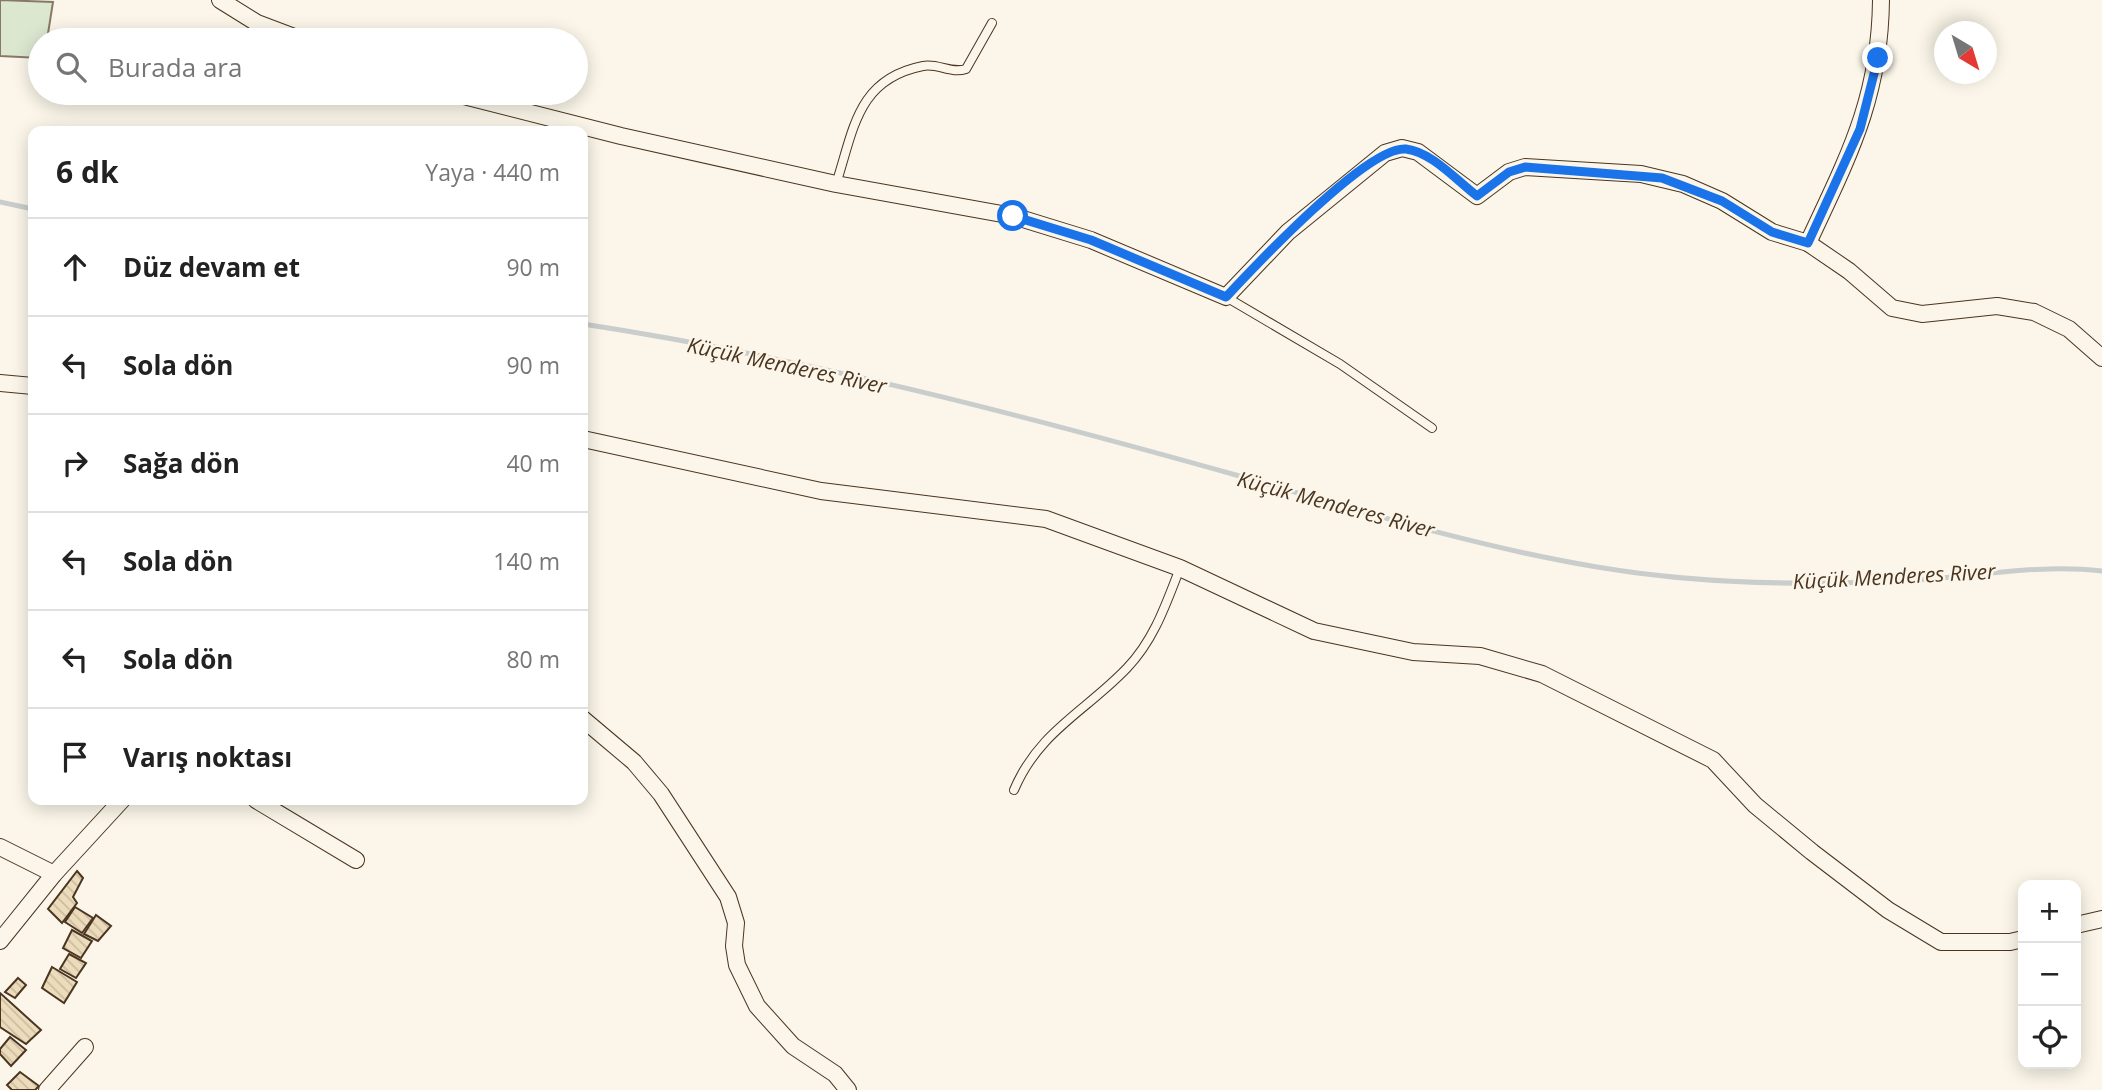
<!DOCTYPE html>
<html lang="tr">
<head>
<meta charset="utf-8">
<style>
  body { margin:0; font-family:"Open Sans",sans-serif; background:#f2f2f2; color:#222 }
  .controls { position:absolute; right:21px; bottom:21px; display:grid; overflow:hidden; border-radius:14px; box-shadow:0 4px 18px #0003 }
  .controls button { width:63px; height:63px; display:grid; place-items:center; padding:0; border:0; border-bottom:2px solid #e0e0e0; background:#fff; color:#222; font:35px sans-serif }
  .compass { position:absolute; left:1934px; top:21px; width:63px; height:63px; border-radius:50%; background:#fff; box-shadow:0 4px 18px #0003; rotate:142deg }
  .stop { position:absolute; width:21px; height:21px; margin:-16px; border:5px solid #1a73e8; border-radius:50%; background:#fff }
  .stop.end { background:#1a73e8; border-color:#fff; box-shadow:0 2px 7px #0008 }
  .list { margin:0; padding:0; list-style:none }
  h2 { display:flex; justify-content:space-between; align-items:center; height:91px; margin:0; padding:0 28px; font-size:30px }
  h2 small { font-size:23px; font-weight:400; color:#767676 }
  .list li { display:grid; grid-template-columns:46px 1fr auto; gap:21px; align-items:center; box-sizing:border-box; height:98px; padding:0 28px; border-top:2px solid #e0e0e0 }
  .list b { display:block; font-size:26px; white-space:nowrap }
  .list em { font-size:23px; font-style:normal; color:#767676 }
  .icon { flex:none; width:38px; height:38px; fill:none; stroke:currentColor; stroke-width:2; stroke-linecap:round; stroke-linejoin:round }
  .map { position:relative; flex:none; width:2102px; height:1090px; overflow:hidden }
  .search { position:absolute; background:#fff; box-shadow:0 4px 18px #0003; left:28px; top:28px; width:560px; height:77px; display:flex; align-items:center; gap:18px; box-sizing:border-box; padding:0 24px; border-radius:38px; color:#767676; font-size:26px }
  .panel { position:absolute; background:#fff; box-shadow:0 4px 18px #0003; left:28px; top:126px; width:560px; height:679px; border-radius:14px }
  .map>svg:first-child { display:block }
  .pitch { fill:#dce7d0; stroke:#887966; stroke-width:2 }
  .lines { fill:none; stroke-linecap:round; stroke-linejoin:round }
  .stream { stroke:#c9cecd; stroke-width:5 }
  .building { fill:url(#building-back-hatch); stroke:#4a3520; stroke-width:2 }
  .lane-casing { stroke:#4a3520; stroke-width:10 }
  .street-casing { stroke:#4a3520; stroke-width:18 }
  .lane { stroke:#fbf6e9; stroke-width:8 }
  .street { stroke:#fbf6e9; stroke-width:16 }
  .route { stroke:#1a73e8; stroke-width:9 }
  .labels { text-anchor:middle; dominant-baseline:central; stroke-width:5; stroke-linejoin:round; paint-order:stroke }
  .water-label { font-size:21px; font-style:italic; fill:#4a3520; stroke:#fbf6e9 }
</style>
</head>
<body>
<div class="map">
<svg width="2102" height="1090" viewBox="0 0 2102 1090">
  <defs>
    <pattern id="building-back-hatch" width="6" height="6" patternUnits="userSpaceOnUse" patternTransform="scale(1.75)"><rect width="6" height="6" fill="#ecdcbc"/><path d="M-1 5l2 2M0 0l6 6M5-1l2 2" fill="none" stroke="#ccbda1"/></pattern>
  </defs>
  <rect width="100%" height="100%" fill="#fbf6e9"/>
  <polygon class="pitch" points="0,0 53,2 47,40 40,40 40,58 0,56"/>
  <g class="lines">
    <g class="stream">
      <polyline points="0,202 33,209"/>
      <path d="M583,324C806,358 1026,416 1243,477C1360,511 1477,547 1597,567C1703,585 1809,586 1916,580C1979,576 2039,564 2102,571"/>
    </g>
  </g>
  <g class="building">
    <polygon points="77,871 83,878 73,897 77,903 62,923 48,909"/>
    <polygon points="75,907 93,918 82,933 65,922"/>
    <polygon points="96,915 111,926 98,941 84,934"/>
    <polygon points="72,930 92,941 81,958 63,948"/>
    <polygon points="69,954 86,963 76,978 60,969"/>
    <polygon points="52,967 77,982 64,1003 42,988"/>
    <polygon points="18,978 26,985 15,998 5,992"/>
    <polygon points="0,993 41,1030 26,1044 0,1027"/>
    <polygon points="10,1037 26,1050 11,1066 0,1054 0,1049"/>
    <polygon points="20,1072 39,1086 35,1090 12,1090 7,1085"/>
  </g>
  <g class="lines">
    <g class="lane-casing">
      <g id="lane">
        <path d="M836,184C854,129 857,79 923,66C938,63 951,74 966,69L992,23"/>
        <polyline points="1226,297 1340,364 1432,428"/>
        <path d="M1014,790C1039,731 1085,712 1127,668C1154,640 1166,604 1180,568"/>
      </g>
    </g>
    <g class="street-casing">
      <g id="street">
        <polyline points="220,0 257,23 302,40"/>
        <polyline points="452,93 621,136 836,184 1013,216 1091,240 1226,297 1288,232 1385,153 1402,148 1418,152 1477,196 1509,172 1525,167 1641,174 1683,184 1722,201 1772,232 1808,243 1849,271 1892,308 1922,314 1997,306 2034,312 2069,329 2102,358"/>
        <path d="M1808,243C1848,157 1880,98 1881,0"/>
        <polyline points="0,383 33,386"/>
        <polyline points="583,439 821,491 1046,519 1180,568 1314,631 1413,652 1480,656 1542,674 1713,760 1755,805 1812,852 1888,910 1941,942 2010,942 2023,939"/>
        <polyline points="583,719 634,762 661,794 728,897 736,923 734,946 737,965 757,1006 793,1046 835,1074 848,1090"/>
        <polyline points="256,800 356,860"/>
        <polyline points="0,847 54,874"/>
        <polyline points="2076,925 2102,919"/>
        <polyline points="0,941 54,874 122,800"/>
        <polyline points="47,1090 85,1047"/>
      </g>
    </g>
    <use href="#lane" class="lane"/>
    <use href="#street" class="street"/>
  </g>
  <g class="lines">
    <path class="route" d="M1013,216L1091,240L1226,297C1255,266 1368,145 1406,149C1432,152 1457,181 1477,196L1509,172L1525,167L1662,178L1722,201L1772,232L1808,243L1860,129L1878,58"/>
  </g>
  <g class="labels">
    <g class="water-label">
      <text transform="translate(787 365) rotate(12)">Küçük Menderes River</text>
      <text transform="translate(1336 504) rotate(15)">Küçük Menderes River</text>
      <text transform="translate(1894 576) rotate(-3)">Küçük Menderes River</text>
    </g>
  </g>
</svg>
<div class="controls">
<button>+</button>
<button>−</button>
<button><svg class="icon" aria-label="locate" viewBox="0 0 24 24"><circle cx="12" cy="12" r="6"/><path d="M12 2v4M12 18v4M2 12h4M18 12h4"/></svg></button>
</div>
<svg class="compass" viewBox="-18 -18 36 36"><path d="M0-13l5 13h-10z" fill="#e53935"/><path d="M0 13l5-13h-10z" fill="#767676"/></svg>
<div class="stop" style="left:1013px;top:216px"></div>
<div class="stop end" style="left:1878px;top:58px"></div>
<div class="search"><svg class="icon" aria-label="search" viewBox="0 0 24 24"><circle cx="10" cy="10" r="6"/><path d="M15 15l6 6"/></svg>Burada ara</div>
<section class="panel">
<h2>6 dk<small>Yaya · 440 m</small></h2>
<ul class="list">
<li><svg class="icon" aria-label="ahead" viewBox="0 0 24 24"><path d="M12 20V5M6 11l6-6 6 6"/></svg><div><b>Düz devam et</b></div><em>90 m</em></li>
<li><svg class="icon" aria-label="left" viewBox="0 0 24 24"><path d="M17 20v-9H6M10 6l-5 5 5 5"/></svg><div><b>Sola dön</b></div><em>90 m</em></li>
<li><svg class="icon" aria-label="right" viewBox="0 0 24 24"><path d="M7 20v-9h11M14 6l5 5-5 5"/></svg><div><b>Sağa dön</b></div><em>40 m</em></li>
<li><svg class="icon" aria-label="left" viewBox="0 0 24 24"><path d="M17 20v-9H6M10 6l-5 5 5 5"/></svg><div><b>Sola dön</b></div><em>140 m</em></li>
<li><svg class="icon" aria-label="left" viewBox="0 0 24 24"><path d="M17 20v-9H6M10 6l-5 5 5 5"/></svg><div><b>Sola dön</b></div><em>80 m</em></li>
<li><svg class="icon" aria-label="arrive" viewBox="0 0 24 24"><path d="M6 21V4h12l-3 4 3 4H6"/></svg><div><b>Varış noktası</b></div></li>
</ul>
</section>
</div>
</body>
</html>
